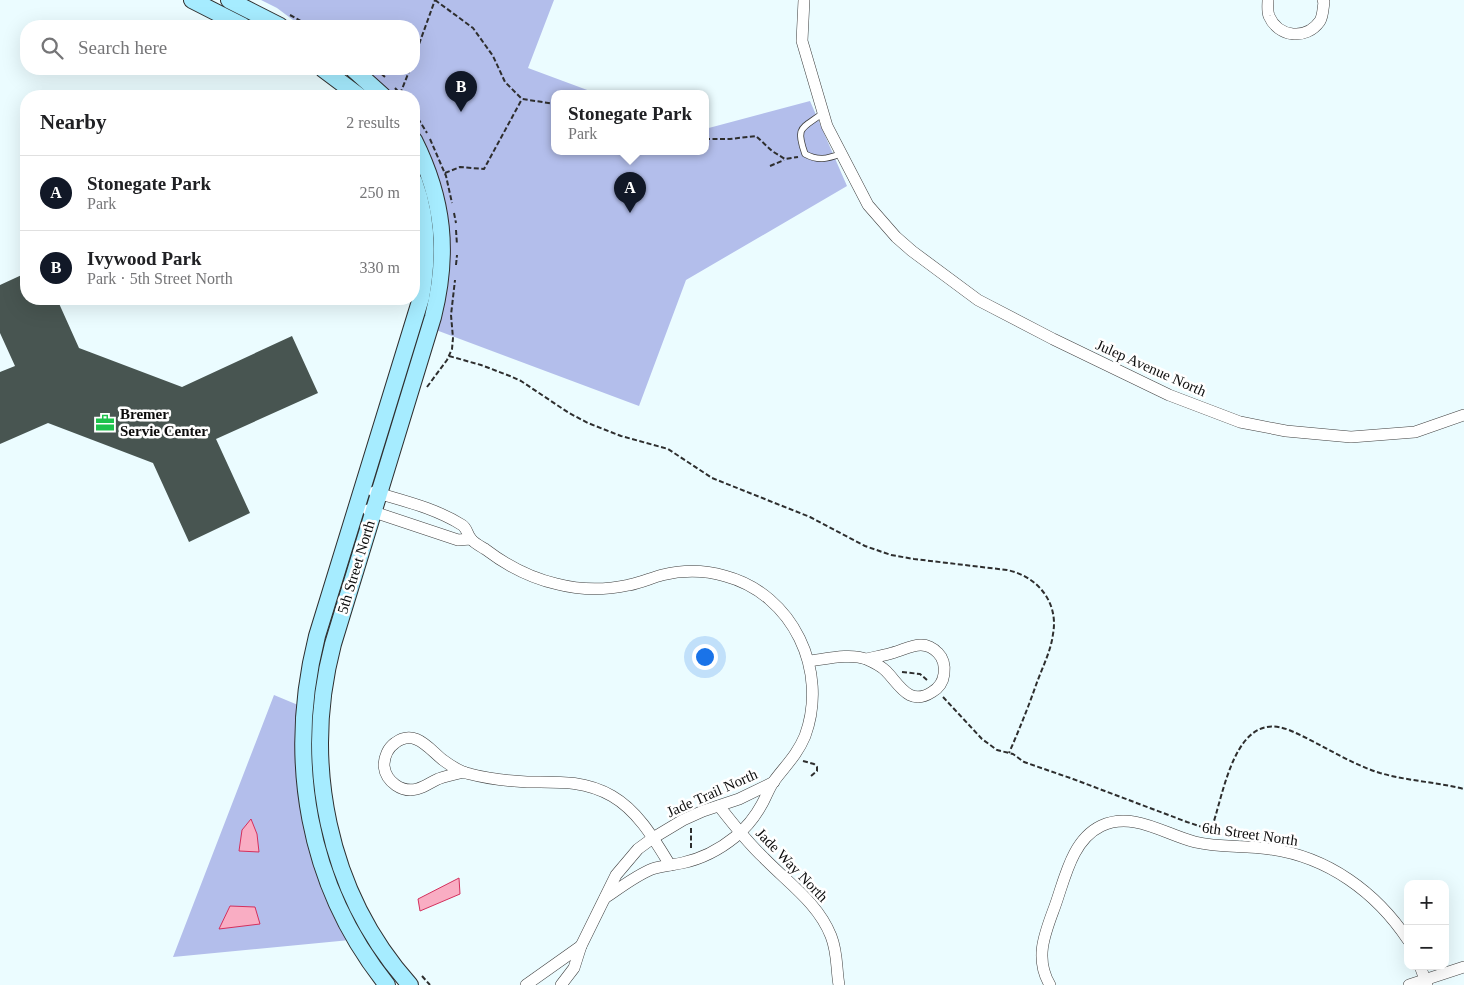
<!DOCTYPE html>
<html lang="en">
<head>
<meta charset="utf-8">
<style>
  body { margin:0; font-family:Georgia,serif; background:#f2f2f2; color:#202124 }
  .controls { position:absolute; right:15px; bottom:15px; display:grid; overflow:hidden; border-radius:10px; box-shadow:0 5px 20px #0002 }
  .controls button { width:45px; height:45px; display:grid; place-items:center; padding:0; border:0; border-bottom:1px solid #e0e0e0; background:#fff; color:#202124; font:25px sans-serif }
  .you { position:absolute; left:704px; top:656px; width:18px; height:18px; margin:-12px; border:4px solid #fff; border-radius:50%; background:#1a73e8; box-shadow:0 0 0 8px #1a73e833 }
  .badge { display:grid; place-items:center; width:32px; height:32px; border-radius:50%; background:#111827; color:#fff; font-size:16px; font-weight:700 }
  .pin { position:absolute; translate:-50% -41px; filter:drop-shadow(0 1px 2px #0008) }
  .pin::after { content:''; position:absolute; top:26px; width:18px; height:15px; background:inherit; clip-path:polygon(0 0,100% 0,50% 100%) }
  .popup { position:absolute; left:551px; top:90px; width:158px; height:65px; box-sizing:border-box; display:grid; place-content:center; border-radius:10px; background:#fff; filter:drop-shadow(0 1px 4px #0005); font-size:16px; white-space:nowrap; color:#757577 }
  .popup b { font-size:19px; color:#202124 }
  .popup::after { content:''; position:absolute; left:50%; top:100%; margin-left:-10px; border:10px solid transparent; border-top-color:#fff }
  .list { margin:0; padding:0; list-style:none }
  h2 { display:flex; justify-content:space-between; align-items:center; height:65px; margin:0; padding:0 20px; font-size:21px }
  h2 small { font-size:16px; font-weight:400; color:#757577 }
  .list li { display:grid; grid-template-columns:32px 1fr auto; gap:15px; align-items:center; box-sizing:border-box; height:75px; padding:0 20px; border-top:1px solid #e0e0e0 }
  .list b { display:block; font-size:19px; white-space:nowrap }
  .list p { margin:0; font-size:16px; white-space:nowrap; color:#757577 }
  .list em { font-size:16px; font-style:normal; color:#757577 }
  .icon { flex:none; width:28px; height:28px; fill:none; stroke:currentColor; stroke-width:2; stroke-linecap:round; stroke-linejoin:round }
  .map { position:relative; flex:none; width:1464px; height:985px; overflow:hidden }
  .search { position:absolute; background:#fff; box-shadow:0 5px 20px #0002; left:20px; top:20px; width:400px; height:55px; display:flex; align-items:center; gap:12px; box-sizing:border-box; padding:0 18px; border-radius:20px; color:#757577; font-size:19px }
  .panel { position:absolute; background:#fff; box-shadow:0 5px 20px #0002; left:20px; top:90px; width:400px; height:215px; border-radius:20px }
  .map>svg:first-child { display:block }
  .green { fill:#b3beeb }
  .water { fill:#f9adc3; stroke:#d4305d }
  .building { fill:#485551 }
  .lines { fill:none; stroke-linecap:round; stroke-linejoin:round }
  .lane-casing { stroke:#3f3f3f; stroke-width:7 }
  .street-casing { stroke:#3f3f3f; stroke-width:12 }
  .secondary-casing { stroke:#2e2e2e; stroke-width:18 }
  .path { stroke:#2e2e2e; stroke-width:2; stroke-dasharray:5 2.5; stroke-linecap:butt }
  .lane { stroke:#fff; stroke-width:5.5 }
  .street { stroke:#fff; stroke-width:11 }
  .secondary { stroke:#a6ecff; stroke-width:16 }
  .labels { text-anchor:middle; dominant-baseline:central; stroke-width:5; stroke-linejoin:round; paint-order:stroke }
  .street-label { font-size:15px; fill:#0c0c0c; stroke:#fff }
  .poi-label { font-size:15px; font-weight:bold; fill:#0c0c0c; stroke:#fff; text-anchor:start }
</style>
</head>
<body>
<div class="map">
<svg width="1464" height="985" viewBox="0 0 1464 985">
  <rect width="100%" height="100%" fill="#ebfcff"/>
  <g class="green">
    <polygon points="261,0 554,0 528,68 598,94 555,94 555,152 705,152 705,129 810,101 847,186 686,280 639,406 436,330 448,270 421,140 414,127 414,96 391,96 383,87 358,69 414,69 414,26 301,26 277,8"/>
    <polygon points="274,695 298,705 296,744 350,940 173,957"/>
  </g>
  <g class="water">
    <polygon points="251,819 257,834 259,852 239,851 242,830"/>
    <polygon points="459,878 460,894 420,911 418,899"/>
    <polygon points="230,906 255,907 260,924 219,929"/>
  </g>
  <polygon class="building" points="26,273 26,299 57,299 79,348 182,387 292,336 318,393 216,439 250,513 189,542 153,463 48,423 0,444 0,372 15,366 0,333 0,285"/>
  <g class="lines">
    <g class="lane-casing">
      <path id="lane" d="M823,113C802,129 795,126 805,154C818,161 827,159 840,154"/>
    </g>
    <g class="street-casing">
      <g id="street">
        <polyline points="804,0 802,41 827,126 868,205 896,237 912,251 978,300 1053,339 1169,395 1240,422 1286,431 1351,437 1415,432 1464,415"/>
        <path d="M1268,0C1268,5 1267,11 1269,16C1278,37 1306,41 1320,21C1323,16 1323,8 1324,2L1323,0"/>
        <path d="M374,492C404,501 435,508 462,525C467,528 467,534 471,539C474,543 480,546 485,549C506,565 530,578 557,584C580,590 606,590 629,585C640,583 651,578 662,575C683,570 704,570 725,576C793,594 829,671 805,736C797,755 786,765 774,781C769,788 766,797 762,804C755,817 746,828 735,837C719,850 701,859 682,863C672,865 662,866 652,869C635,876 620,888 605,898"/>
        <polyline points="368,510 458,540 471,539"/>
        <path d="M809,661C826,659 850,653 866,659C873,662 881,666 886,671C899,684 909,707 932,692C939,688 943,682 944,674C945,666 943,658 938,653C923,637 908,649 892,653C883,656 874,657 866,659"/>
        <path d="M464,772C455,774 446,776 438,779C431,782 425,787 417,789C402,793 386,782 384,766C384,757 388,748 395,743C415,728 429,749 443,760C451,766 460,772 470,774C489,779 508,781 527,782C557,782 584,780 612,796C638,811 654,839 670,865"/>
        <path d="M719,806C733,824 747,842 764,858C788,883 818,903 831,936C838,954 836,968 839,985"/>
        <polyline points="1420,966 1427,985"/>
        <polyline points="526,985 581,946"/>
        <polyline points="561,985 574,968 581,946 616,875 638,849 653,838 683,820 703,811 739,799 774,782"/>
        <path d="M1050,985C1034,958 1045,933 1055,906C1065,878 1072,840 1101,826C1133,811 1164,834 1195,842C1220,848 1245,845 1270,849C1328,857 1376,892 1408,940"/>
        <polyline points="1409,985 1464,967"/>
      </g>
    </g>
    <g class="secondary-casing">
      <g id="secondary">
        <polyline points="192,0 243,26"/>
        <polyline points="229,0 280,26"/>
        <polyline points="323,69 359,96"/>
        <polyline points="353,69 383,96"/>
        <path d="M387,985C307,885 286,759 317,636L421,298C428,259 428,218 414,181"/>
        <path d="M410,985C327,892 302,762 333,644L433,317C449,253 444,200 414,140"/>
      </g>
    </g>
    <g class="path">
      <polyline points="435,0 473,28 493,56 505,82 522,99 555,104"/>
      <polyline points="290,15 310,26"/>
      <polyline points="414,58 435,0"/>
      <polyline points="376,69 385,77"/>
      <polyline points="395,88 402,96"/>
      <polyline points="400,94 410,69"/>
      <polyline points="414,112 427,133"/>
      <polyline points="430,139 446,176 452,203"/>
      <polyline points="705,139 730,139 756,136 772,151 785,159 798,157"/>
      <polyline points="770,166 784,160"/>
      <polyline points="445,173 460,167 484,169 522,99"/>
      <polyline points="454,213 456,223"/>
      <polyline points="456,230 457,245"/>
      <polyline points="456,265 457,255"/>
      <path d="M449,356L481,365L510,376L521,381L569,413L588,423L621,436L668,449L712,478L810,517L865,546L891,555L914,559L1007,570C1037,576 1059,602 1053,634C1051,651 1042,668 1036,685C1028,708 1019,730 1009,753"/>
      <polyline points="427,387 447,360 452,349 453,338 451,315 455,280"/>
      <polyline points="902,672 920,674 927,680"/>
      <path d="M943,697L982,739L997,750L1013,754L1024,762L1073,779L1187,822L1211,830C1224,795 1234,708 1289,730C1320,743 1348,763 1380,773C1408,781 1436,782 1464,789"/>
      <polyline points="803,761 814,764 817,767 817,771 810,777"/>
      <polyline points="691,848 691,828"/>
      <polyline points="422,976 430,985"/>
    </g>
    <use href="#lane" class="lane"/>
    <use href="#street" class="street"/>
    <use href="#secondary" class="secondary"/>
  </g>
  <defs>
    <g id="office-bare" transform="scale(1.5)"><path d="M-6-3h4V-5.5h4V-3h4V5H-6ZM-1-4.5V-3h2v-1.5ZM-6 0V1H6V0Z" fill="#1ec24c" stroke="#fff" stroke-width="2.5" paint-order="stroke"/></g>
  </defs>
  <g fill-rule="evenodd">
    <use href="#office-bare" x="105" y="423"/>
  </g>
  <g class="labels">
    <g class="street-label">
      <text transform="translate(1151 368) rotate(24)">Julep Avenue North</text>
      <text transform="translate(356 567) rotate(-73)">5th Street North</text>
      <text transform="translate(712 793) rotate(-24)">Jade Trail North</text>
      <text transform="translate(1250 834) rotate(8)">6th Street North</text>
      <text transform="translate(792 865) rotate(46)">Jade Way North</text>
    </g>
    <g class="poi-label">
      <text x="120" y="414">Bremer<tspan x="120" dy="17">Servie Center</tspan></text>
    </g>
  </g>
</svg>
<div class="controls">
<button>+</button>
<button>−</button>
</div>
<div class="you"></div>
<div class="pin badge" style="left:630px;top:213px">A</div>
<div class="popup"><b>Stonegate Park</b>Park</div>
<div class="pin badge" style="left:461px;top:112px">B</div>
<div class="search"><svg class="icon" aria-label="search" viewBox="0 0 24 24"><circle cx="10" cy="10" r="6"/><path d="M15 15l6 6"/></svg>Search here</div>
<section class="panel">
<h2>Nearby<small>2 results</small></h2>
<ul class="list">
<li><span class="badge">A</span><div><b>Stonegate Park</b><p>Park</p></div><em>250 m</em></li>
<li><span class="badge">B</span><div><b>Ivywood Park</b><p>Park · 5th Street North</p></div><em>330 m</em></li>
</ul>
</section>
</div>
</body>
</html>
